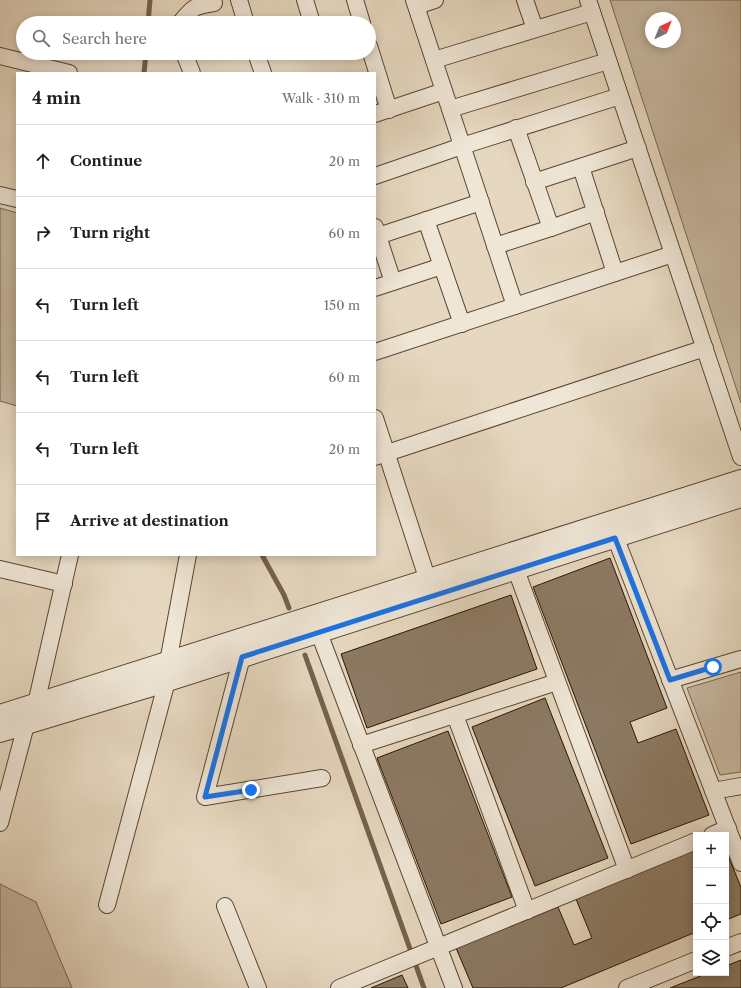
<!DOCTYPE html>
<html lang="en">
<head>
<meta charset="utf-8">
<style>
  body { margin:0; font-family:"Libre Caslon Text",serif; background:#f6f6f6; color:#202124 }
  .controls { position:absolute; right:12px; bottom:12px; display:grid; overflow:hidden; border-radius:0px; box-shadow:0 2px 10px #0003 }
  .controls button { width:36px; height:36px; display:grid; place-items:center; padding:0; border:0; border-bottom:1px solid #e0e0e0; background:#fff; color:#202124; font:20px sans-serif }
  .compass { position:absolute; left:645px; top:12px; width:36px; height:36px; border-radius:50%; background:#fff; box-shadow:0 2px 10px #0003; rotate:43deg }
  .stop { position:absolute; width:12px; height:12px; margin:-9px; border:3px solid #1a73e8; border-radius:50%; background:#fff }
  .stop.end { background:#1a73e8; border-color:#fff; box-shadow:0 1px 4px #0008 }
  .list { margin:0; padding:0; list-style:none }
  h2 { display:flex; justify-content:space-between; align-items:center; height:52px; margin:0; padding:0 16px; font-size:17px }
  h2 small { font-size:13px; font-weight:400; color:#757577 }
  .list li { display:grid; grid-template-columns:26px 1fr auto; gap:12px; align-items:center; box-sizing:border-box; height:72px; padding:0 16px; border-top:1px solid #e0e0e0 }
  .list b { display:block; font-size:15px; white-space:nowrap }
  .list em { font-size:13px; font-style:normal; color:#757577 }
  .icon { flex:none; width:22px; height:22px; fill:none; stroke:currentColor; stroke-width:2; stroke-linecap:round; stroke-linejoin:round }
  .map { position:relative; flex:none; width:741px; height:988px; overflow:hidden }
  .search { position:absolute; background:#fff; box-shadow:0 2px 10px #0003; left:16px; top:16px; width:360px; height:44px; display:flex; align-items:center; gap:10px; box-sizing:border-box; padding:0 14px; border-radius:22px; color:#757577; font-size:15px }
  .panel { position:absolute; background:#fff; box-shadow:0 2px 10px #0003; left:16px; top:72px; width:360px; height:484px; border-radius:0px }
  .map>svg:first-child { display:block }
  .green { fill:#c6b7a0; stroke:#786650; fill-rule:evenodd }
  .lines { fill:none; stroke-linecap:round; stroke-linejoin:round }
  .stream { stroke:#75614d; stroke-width:5 }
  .building { fill:#8c7a64; stroke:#2b1401 }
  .minor-casing { stroke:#5a4531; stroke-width:18 }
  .tertiary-casing { stroke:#5a4531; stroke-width:22 }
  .minor { stroke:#efe6d6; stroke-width:16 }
  .tertiary { stroke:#efe6d6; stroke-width:20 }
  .route { stroke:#1a73e8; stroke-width:5 }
</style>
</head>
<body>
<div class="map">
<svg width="741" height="988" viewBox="0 0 741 988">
  <rect width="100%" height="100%" fill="#e6d8c0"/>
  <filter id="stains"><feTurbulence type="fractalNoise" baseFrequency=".005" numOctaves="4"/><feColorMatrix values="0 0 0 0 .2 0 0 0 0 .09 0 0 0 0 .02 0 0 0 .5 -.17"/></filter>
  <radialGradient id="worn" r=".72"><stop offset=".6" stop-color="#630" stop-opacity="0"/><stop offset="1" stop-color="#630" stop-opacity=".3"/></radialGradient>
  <g class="green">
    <path d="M610,0H741V403ZM651,18H675V42H651Z"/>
    <polygon points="0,208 17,213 17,406 0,401"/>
    <polygon points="741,672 741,772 720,775 687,688"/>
    <polygon points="0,884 36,902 72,988 0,988"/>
  </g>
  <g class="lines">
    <g class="stream">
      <polyline points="148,23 150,0"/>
      <polyline points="144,73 146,53"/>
      <polyline points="262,555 284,595 289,608"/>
      <polyline points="305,655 424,988"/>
    </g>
  </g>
  <g class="building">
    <polygon points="610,558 667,708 630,722 638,743 676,729 709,815 631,844 533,587"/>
    <polygon points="511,595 537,669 367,728 341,654"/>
    <polygon points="545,698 608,858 535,886 472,727"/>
    <polygon points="448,731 512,897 441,924 377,758"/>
    <polygon points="696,849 696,932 561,988 473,988 456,948 558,907 574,945 592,938 576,899"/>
    <polygon points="726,851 741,887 741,914 726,920"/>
    <polygon points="741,960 741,988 670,988 708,973 726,973 726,966"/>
    <polygon points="402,975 408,988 371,988"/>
  </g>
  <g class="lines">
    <g class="minor-casing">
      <g id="minor">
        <polyline points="239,0 246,23"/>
        <polyline points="305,0 312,23"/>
        <polyline points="355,0 362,23"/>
        <polyline points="414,0 515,306"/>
        <polyline points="525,0 535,29"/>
        <polyline points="588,0 741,457"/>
        <polyline points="417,6 435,0"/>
        <path d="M180,23C193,7 194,6 214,3"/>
        <polyline points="369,46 389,110"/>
        <polyline points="184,53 192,73"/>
        <polyline points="256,53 263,73"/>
        <polyline points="0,56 69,73"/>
        <polyline points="434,60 592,12"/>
        <polyline points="450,109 608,61"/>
        <polyline points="375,114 444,91"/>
        <polyline points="516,128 551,228"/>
        <polyline points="581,167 615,273"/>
        <polyline points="375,176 462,146 620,96"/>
        <polyline points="534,182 638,148"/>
        <polyline points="0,195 17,199"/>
        <polyline points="426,220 462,324"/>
        <polyline points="375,227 393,282"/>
        <polyline points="378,236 481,202"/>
        <polyline points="495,246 551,228 596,212"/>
        <polyline points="375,288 442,266"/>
        <polyline points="375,352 673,254"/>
        <polyline points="375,418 431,590"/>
        <polyline points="375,457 705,348"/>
        <polyline points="611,526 741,863"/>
        <polyline points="0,569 64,584"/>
        <polyline points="516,570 627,870"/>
        <polyline points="319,633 454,988"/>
        <polyline points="242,657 205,797 322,778"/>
        <polyline points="168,662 188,555"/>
        <polyline points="670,680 741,659"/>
        <polyline points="455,715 527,911"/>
        <polyline points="361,745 557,682"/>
        <polyline points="713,791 741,786"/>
        <polyline points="0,823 26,725 36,704 70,555"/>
        <polyline points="712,835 728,828"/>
        <polyline points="107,905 167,681"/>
        <polyline points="225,906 258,988"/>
        <polyline points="726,948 741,942"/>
        <polyline points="339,988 696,841"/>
        <polyline points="627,988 696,960"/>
      </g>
    </g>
    <g class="tertiary-casing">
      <g id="tertiary">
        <polyline points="0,715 741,480"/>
        <polyline points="0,732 149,687 741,497"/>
      </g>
    </g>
    <use href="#minor" class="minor"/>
    <use href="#tertiary" class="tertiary"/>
  </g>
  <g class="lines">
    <polyline class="route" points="251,790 205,797 242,657 615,538 670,680 713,667"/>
  </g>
  <rect width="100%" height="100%" filter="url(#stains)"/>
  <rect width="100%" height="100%" fill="url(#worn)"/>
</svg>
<div class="controls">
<button>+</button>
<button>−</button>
<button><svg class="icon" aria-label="locate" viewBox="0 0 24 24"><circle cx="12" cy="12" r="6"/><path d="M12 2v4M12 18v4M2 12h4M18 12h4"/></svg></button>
<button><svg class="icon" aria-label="layers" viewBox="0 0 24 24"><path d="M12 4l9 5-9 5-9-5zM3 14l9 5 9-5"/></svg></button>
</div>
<svg class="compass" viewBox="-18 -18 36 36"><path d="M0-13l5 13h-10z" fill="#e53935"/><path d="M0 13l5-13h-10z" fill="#757577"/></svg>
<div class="stop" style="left:713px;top:667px"></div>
<div class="stop end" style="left:251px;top:790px"></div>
<div class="search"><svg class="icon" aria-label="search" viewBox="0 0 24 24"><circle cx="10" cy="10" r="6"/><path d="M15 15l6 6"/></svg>Search here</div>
<section class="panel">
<h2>4 min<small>Walk · 310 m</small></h2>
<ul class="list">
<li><svg class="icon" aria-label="ahead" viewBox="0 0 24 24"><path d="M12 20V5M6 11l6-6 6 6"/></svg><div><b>Continue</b></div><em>20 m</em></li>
<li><svg class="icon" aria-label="right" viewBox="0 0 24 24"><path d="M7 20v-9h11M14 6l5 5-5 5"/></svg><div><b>Turn right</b></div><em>60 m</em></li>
<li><svg class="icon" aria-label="left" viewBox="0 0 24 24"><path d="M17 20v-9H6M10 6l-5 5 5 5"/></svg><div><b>Turn left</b></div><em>150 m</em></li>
<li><svg class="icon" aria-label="left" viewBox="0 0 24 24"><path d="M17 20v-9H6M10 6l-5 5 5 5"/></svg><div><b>Turn left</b></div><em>60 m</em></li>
<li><svg class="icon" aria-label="left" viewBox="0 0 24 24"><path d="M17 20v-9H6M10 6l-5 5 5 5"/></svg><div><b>Turn left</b></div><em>20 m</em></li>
<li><svg class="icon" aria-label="arrive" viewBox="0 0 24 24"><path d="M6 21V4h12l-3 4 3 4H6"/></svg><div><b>Arrive at destination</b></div></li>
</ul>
</section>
</div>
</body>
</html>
